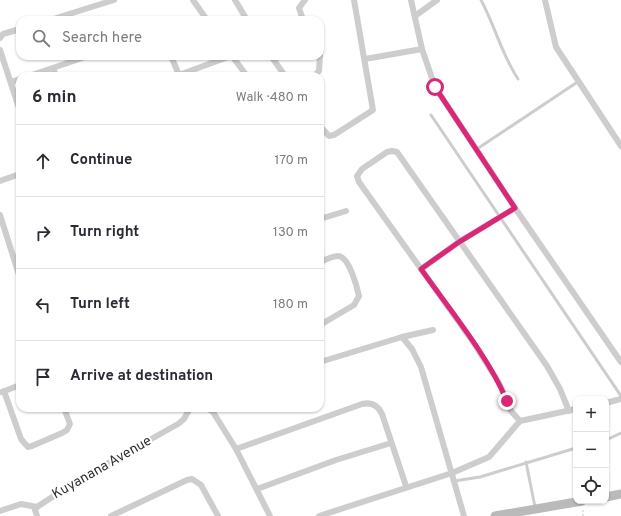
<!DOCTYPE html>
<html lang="en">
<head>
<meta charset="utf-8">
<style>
  body { margin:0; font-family:Overpass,sans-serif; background:#f2f2f3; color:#2b2b33 }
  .controls { position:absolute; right:12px; bottom:12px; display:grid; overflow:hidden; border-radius:8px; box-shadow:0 1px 3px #0004 }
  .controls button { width:36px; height:36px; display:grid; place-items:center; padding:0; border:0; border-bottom:1px solid #e1e1e2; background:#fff; color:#2b2b33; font:20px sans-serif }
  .stop { position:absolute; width:12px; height:12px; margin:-9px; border:3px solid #db2777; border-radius:50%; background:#fff }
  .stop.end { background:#db2777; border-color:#fff; box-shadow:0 1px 4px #0008 }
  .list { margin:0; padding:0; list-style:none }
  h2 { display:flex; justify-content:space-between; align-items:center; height:52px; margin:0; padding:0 16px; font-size:17px }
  h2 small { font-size:13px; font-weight:400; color:#7c7c81 }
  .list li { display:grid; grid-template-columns:26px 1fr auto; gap:12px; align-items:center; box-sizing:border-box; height:72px; padding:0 16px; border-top:1px solid #e1e1e2 }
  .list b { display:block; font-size:15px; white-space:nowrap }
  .list em { font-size:13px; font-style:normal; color:#7c7c81 }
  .icon { flex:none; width:22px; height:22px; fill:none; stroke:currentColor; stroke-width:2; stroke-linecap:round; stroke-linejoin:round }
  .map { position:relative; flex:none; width:621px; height:516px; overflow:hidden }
  .search { position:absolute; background:#fff; box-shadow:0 1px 3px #0004; left:16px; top:16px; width:308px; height:44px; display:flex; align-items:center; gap:10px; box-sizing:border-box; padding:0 14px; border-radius:12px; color:#7c7c81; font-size:15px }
  .panel { position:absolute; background:#fff; box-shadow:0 1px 3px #0004; left:16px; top:72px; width:308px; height:340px; border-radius:12px }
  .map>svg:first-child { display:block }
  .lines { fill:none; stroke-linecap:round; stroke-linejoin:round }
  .path { stroke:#c7c7c7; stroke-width:1; stroke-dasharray:2 2; stroke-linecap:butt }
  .lane { stroke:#cdcdcd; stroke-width:3 }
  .street { stroke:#cdcdcd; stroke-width:6 }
  .secondary { stroke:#bababa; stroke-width:9 }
  .route { stroke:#db2777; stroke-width:5 }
  .labels { text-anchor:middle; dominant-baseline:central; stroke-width:4; stroke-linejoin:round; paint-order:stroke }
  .street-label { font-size:14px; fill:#303030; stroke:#fff }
</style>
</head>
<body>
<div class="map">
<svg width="621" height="516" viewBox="0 0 621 516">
  <rect width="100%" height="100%" fill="#fff"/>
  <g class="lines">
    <polyline class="path" points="583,516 583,509"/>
    <g class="lane">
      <path d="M481,0C495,26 502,55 518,79"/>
      <polyline points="431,115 621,396"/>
      <polyline points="477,149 579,81"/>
      <polyline points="606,440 621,433"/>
      <polyline points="526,462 535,507"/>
      <polyline points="454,481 480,477 576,448"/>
    </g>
    <g class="street">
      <polyline points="193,0 207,20"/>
      <polyline points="235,0 247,20"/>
      <polyline points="411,0 422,49 435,87 515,208 621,362"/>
      <polyline points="545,0 556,47 621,146"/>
      <polyline points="415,16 437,0"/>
      <polyline points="50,20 114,0"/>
      <polyline points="303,20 299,8 305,0"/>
      <polyline points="0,38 3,34 20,29"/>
      <polyline points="0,50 20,111"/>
      <polyline points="171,56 179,75"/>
      <polyline points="232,56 247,76"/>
      <polyline points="271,56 285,76"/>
      <polyline points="365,59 422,49"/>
      <polyline points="53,68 56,76"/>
      <polyline points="29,76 88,56"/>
      <polyline points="176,76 231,56"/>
      <polyline points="314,76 319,71 320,56"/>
      <polyline points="11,82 20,79"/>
      <polyline points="320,126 329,136 334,135 373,110 354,0"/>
      <polyline points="0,181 20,174"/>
      <polyline points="0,215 20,278"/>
      <polyline points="320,219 346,211"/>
      <path d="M320,262C326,260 332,256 338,256C349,256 357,287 359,296L354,305L320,325"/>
      <polyline points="421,269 459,242 515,208"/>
      <polyline points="402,337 412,349 421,367 464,516"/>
      <polyline points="320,362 402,337 433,330"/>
      <polyline points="4,391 21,439 28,447 32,446 62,433 67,430 70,424 64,408"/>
      <polyline points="2,392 20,385"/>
      <polyline points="606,403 621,399"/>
      <polyline points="207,408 213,412 236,449 270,516"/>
      <polyline points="520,421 511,411 499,383 471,339 359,182 357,176 362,169 387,152 392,151 397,152 547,366 560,389 569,411"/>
      <path d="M236,449L362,404C371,402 378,405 382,414L406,486"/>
      <polyline points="257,489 336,460 391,443"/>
      <polyline points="37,507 35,510 37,516"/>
      <polyline points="0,511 21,504 37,507 78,480 178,424 184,419 190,408"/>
      <polyline points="111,516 187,480 192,479 201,485 218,516"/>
      <polyline points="319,516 452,473 489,457 520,421 576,409"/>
    </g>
    <g class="secondary">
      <polyline points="606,497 621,494"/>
      <polyline points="495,516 582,501"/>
    </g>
  </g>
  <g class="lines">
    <path class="route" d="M435,87L515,208L459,242L421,269C450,310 488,356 507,401"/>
  </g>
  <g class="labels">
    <g class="street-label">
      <text transform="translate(102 468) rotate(-30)">Kuyanana Avenue</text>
    </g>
  </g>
</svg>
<div class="controls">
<button>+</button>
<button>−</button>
<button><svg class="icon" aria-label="locate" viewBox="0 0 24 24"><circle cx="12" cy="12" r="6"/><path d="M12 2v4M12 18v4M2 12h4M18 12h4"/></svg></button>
</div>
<div class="stop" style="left:435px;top:87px"></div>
<div class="stop end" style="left:507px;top:401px"></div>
<div class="search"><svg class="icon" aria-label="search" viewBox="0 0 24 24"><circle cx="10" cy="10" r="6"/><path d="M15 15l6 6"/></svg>Search here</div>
<section class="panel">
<h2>6 min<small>Walk · 480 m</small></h2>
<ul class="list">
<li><svg class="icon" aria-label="ahead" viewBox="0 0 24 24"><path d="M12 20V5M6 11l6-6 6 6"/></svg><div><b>Continue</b></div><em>170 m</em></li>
<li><svg class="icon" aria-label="right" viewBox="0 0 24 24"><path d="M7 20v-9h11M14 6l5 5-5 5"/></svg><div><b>Turn right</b></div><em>130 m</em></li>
<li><svg class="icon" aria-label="left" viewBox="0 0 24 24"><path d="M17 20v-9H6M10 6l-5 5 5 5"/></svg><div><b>Turn left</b></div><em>180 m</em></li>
<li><svg class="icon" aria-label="arrive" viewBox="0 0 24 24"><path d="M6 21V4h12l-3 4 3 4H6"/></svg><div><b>Arrive at destination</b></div></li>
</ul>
</section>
</div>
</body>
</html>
